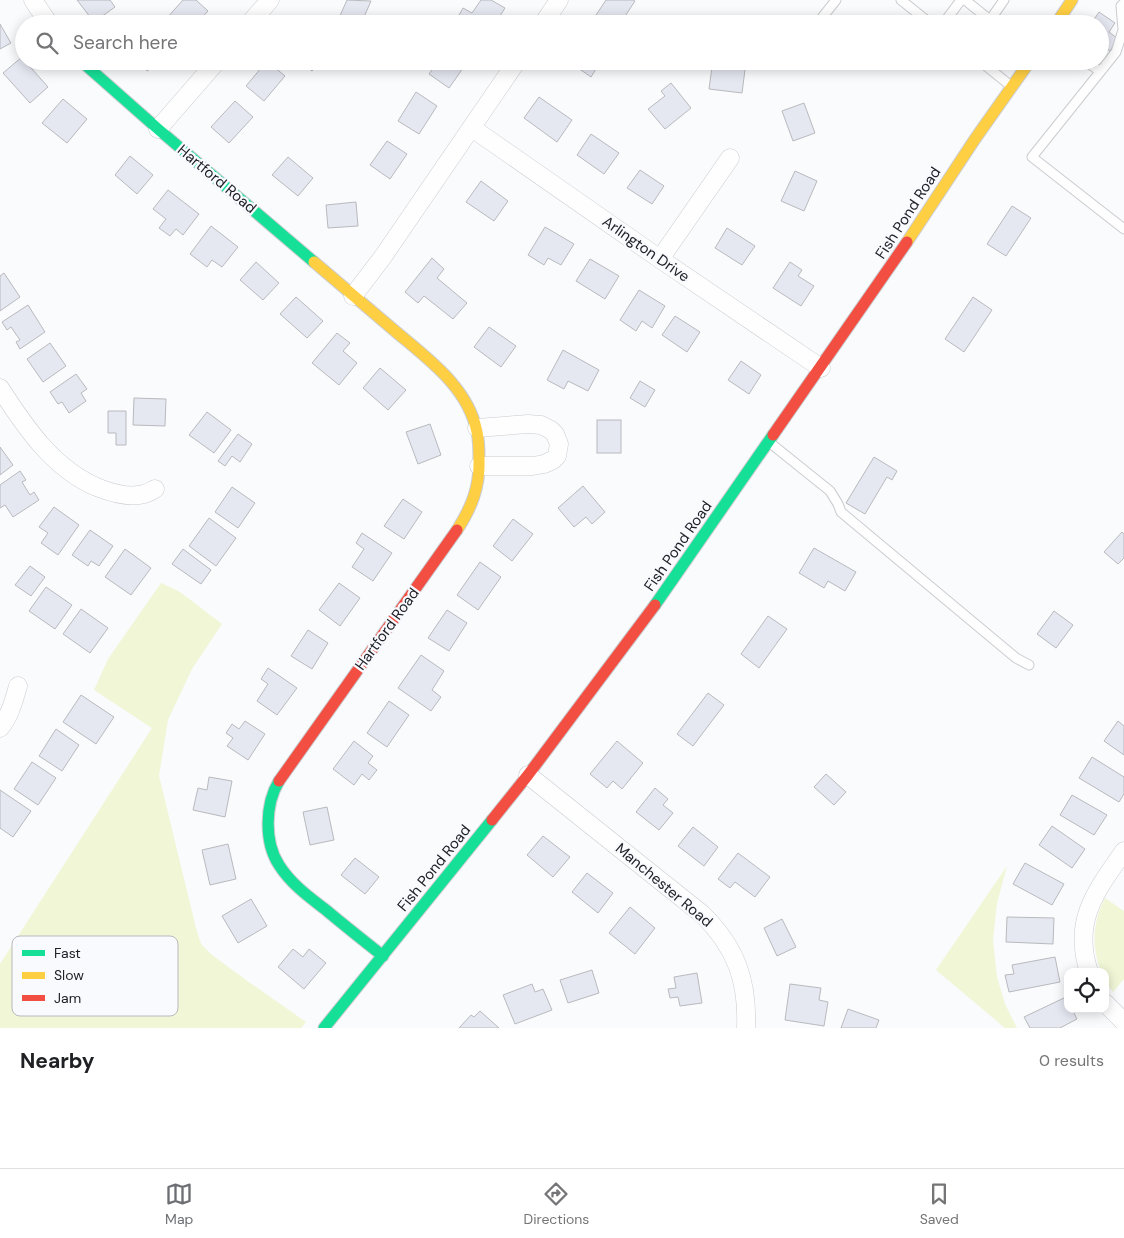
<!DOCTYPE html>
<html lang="en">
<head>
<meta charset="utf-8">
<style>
  body { margin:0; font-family:"DM Sans",sans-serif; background:#f6f6f6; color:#202124 }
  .controls { position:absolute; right:15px; bottom:15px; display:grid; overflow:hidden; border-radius:10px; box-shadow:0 2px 12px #0003 }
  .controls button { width:45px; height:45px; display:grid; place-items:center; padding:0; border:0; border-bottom:1px solid #e0e0e0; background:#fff; color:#202124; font:25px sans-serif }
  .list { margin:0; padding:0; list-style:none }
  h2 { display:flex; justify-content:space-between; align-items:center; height:65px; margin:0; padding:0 20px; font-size:21px }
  h2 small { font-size:16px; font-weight:400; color:#757577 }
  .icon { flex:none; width:28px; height:28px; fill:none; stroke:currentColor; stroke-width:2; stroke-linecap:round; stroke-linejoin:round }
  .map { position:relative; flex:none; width:1124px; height:1028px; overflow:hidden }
  .search { position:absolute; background:#fff; box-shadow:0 2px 12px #0003; left:15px; right:15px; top:15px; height:55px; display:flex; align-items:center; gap:12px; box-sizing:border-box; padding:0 18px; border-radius:28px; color:#757577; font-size:19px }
  .sheet { height:140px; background:#fff }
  nav { display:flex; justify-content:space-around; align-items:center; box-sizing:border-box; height:70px; border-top:1px solid #e0e0e0; background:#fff; font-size:14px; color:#757577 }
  nav a { display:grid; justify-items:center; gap:2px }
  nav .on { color:#6c6e73 }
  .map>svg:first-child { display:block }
  .green { fill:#f0f6d6 }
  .building { fill:#e5e7f1; stroke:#b8babe }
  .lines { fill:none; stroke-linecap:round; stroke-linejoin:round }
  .lane-casing { stroke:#cbccd0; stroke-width:11 }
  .street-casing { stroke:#cbccd0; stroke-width:19 }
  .fast-casing { stroke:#cbccd0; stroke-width:13 }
  .slow-casing { stroke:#cbccd0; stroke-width:13 }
  .jam-casing { stroke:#cbccd0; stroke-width:13 }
  .lane { stroke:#fefeff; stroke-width:9 }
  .street { stroke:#fefeff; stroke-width:18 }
  .fast { stroke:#16e098; stroke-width:11 }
  .slow { stroke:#ffcf43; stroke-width:11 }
  .jam { stroke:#f24e42; stroke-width:11 }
  .labels { text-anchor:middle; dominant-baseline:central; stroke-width:4.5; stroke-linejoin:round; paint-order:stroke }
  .street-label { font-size:15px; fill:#202228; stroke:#f9fafe }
  .key { fill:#f9fafe; stroke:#b8b9be; stroke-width:1 }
  .key-label { font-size:14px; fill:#202228 }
</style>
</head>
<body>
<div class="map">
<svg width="1124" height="1028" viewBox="0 0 1124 1028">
  <rect width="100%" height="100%" fill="#fafbfd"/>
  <g class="green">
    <polygon points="161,583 180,592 222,624 192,669 168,720 159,776 196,928 201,944 212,955 246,980 306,1022 301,1028 0,1028 0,964 152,728 94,690 108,659"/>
    <polygon points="1007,866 997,903 993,940 997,977 1005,1004 1017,1028 1005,1028 936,970"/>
    <path d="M1105,898L1124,911V979L1113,992L1105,981V972H1101C1092,946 1092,923 1105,898Z"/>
  </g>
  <g class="building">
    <polygon points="77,0 110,0 115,7 94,22"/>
    <polygon points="183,0 196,0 208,11 196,24 171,24 166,19"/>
    <polygon points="347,0 371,1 361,24 350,24 339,18"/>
    <polygon points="481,0 491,0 505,8 495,24 454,24 463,8 472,13"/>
    <polygon points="606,0 633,0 635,1 620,24 609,24 596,15"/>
    <polygon points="1099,12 1115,23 1109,32 1118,39 1110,51 1105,48 1100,55 1100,24 1091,24"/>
    <polygon points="0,24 11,43 0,49"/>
    <polygon points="22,57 24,61 25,61 48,87 30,103 3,73"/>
    <polygon points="141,61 163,61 147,71"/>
    <polygon points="267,61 285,76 264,101 246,86"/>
    <polygon points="300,61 320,61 312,71"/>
    <polygon points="438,61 468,61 449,88 429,74"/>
    <polygon points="568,61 601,61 591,77"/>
    <polygon points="725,61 746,62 742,93 709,89 712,67 724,68"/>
    <polygon points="671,83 691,108 665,129 648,109 665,96 661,91"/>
    <polygon points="416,92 437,106 419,134 398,121"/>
    <polygon points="539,97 572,120 557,142 524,118"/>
    <polygon points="63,99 87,119 67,143 42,123"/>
    <polygon points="235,101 253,117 229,143 211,127"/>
    <polygon points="804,103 815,133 793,141 782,111"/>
    <polygon points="591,134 619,153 604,174 577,155"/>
    <polygon points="387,141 407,154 390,179 370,165"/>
    <polygon points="130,156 153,175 137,194 115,175"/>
    <polygon points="288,157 313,178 298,196 272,175"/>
    <polygon points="640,170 664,186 652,204 627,188"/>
    <polygon points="795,171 817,181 804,211 781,201"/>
    <polygon points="481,181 508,201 494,221 466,202"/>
    <polygon points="168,190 199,214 183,235 176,229 170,236 159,228 166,219 153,209"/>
    <polygon points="356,202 358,226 328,228 326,205"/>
    <polygon points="1012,206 1031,218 1006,256 987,244"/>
    <polygon points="211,226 238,247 222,267 212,260 207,267 190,254"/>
    <polygon points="545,227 574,244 561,265 548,258 544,265 528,255"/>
    <polygon points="727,228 755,246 742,265 715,248"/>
    <polygon points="432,258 444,269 437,278 467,303 453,319 424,296 418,303 405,292"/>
    <polygon points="590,259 619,276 605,299 576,281"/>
    <polygon points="256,262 279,283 263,300 240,280"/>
    <polygon points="790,262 802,270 798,276 814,286 801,306 773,288"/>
    <polygon points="4,273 20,297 0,311 0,276"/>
    <polygon points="639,290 665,306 652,328 642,321 636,331 620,320"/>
    <polygon points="296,297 323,321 307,338 280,314"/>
    <polygon points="973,297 992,310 964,352 945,339"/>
    <polygon points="28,305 45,332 20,349 16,342 20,340 11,327 7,330 2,322"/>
    <polygon points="675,316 700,332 687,352 662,335"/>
    <polygon points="489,327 516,346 501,367 474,347"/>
    <polygon points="337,333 350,343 343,351 357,363 339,385 312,363"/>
    <polygon points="50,343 66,366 43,382 27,359"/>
    <polygon points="563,350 599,370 588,391 568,381 564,389 547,380"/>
    <polygon points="741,361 761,375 749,394 728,380"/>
    <polygon points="380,368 406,390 388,410 363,388"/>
    <polygon points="76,374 87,389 81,393 86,401 69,413 62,402 58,404 50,392"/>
    <polygon points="640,381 655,390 645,407 630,398"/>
    <polygon points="134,398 166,399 165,426 133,425"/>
    <polygon points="108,411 126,411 126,445 116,445 116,433 108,433"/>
    <polygon points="207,412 231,430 214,453 189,435"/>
    <rect x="597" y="420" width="24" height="33"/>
    <polygon points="430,424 441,455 418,464 406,432"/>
    <polygon points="238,434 252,444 240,462 232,456 225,466 218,461"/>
    <polygon points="0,447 13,465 0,475"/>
    <polygon points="874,457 897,471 892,480 887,477 865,514 846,503"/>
    <polygon points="20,471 26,480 22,482 30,495 34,492 39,500 13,517 5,505 0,508 0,485"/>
    <polygon points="583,486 605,512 592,524 586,517 574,527 558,508"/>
    <polygon points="232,487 255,503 238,528 215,512"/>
    <polygon points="403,499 422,512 404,539 384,526"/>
    <polygon points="54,507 79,525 58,555 41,543 48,533 39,527"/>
    <polygon points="209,518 236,538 216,566 189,546"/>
    <polygon points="513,519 533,534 512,561 493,546"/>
    <polygon points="90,530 113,546 99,566 91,561 88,566 72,555"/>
    <polygon points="1122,532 1124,534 1124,558 1118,564 1104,552"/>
    <polygon points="362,533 392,553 373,581 352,567 364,549 356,543"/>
    <polygon points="814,548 856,572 845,591 828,581 824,588 799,573"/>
    <polygon points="125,549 151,568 131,595 105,577"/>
    <polygon points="183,549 211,570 201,584 172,564"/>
    <polygon points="480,562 501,577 478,610 457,595"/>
    <polygon points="30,566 45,577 31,596 15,585"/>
    <polygon points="339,583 360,598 340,626 319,610"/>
    <polygon points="46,587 72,605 55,629 29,611"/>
    <polygon points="81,609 108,628 90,653 63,634"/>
    <polygon points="447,610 467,623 449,651 428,638"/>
    <polygon points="1054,611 1073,625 1056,648 1037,634"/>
    <polygon points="768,616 787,629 759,668 741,654"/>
    <polygon points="308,630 328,643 312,669 291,656"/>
    <polygon points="421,655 444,671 432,690 441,697 431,711 398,688"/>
    <polygon points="268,668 297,688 277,715 257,701 268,684 261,679"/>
    <polygon points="708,693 724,705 693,746 677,734"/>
    <polygon points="81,695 114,717 96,744 63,722"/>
    <polygon points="389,701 409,715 387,747 367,733"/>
    <polygon points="245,721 265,734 248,760 227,746 233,738 226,733 232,724 239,729"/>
    <polygon points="1118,721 1124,726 1124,755 1104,741"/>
    <polygon points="56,729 79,745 62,771 39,756"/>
    <polygon points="354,741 373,756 368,763 377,770 369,780 362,774 354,785 333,769"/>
    <polygon points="617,741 643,763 622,789 613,781 607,788 590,774"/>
    <polygon points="1092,757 1124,777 1124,794 1119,802 1079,778"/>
    <polygon points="32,762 56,778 38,805 14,789"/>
    <polygon points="826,774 846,792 834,805 814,787"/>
    <polygon points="209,777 232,781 225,817 193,810 198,788 207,790"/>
    <polygon points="655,788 668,799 663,805 673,813 659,830 636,812"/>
    <polygon points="0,790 31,811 13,837 0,828"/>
    <polygon points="1072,795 1107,815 1094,835 1060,815"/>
    <polygon points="327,807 334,840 310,845 303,812"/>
    <polygon points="1052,826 1085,849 1072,868 1039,845"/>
    <polygon points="693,827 718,847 704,866 678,846"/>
    <polygon points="543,836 570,857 553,877 527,855"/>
    <polygon points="228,844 236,879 210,885 202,850"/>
    <polygon points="738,853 770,877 755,897 735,882 730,888 718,879"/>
    <polygon points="355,858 379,877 365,894 341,875"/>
    <polygon points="1025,863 1064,884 1052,905 1013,884"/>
    <polygon points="587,873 613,893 598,913 572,892"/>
    <polygon points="251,899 267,926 238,943 222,916"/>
    <polygon points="630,907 655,928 635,954 609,933"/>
    <polygon points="1007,917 1054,918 1053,944 1006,942"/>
    <polygon points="782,919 796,947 777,956 764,928"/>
    <polygon points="293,949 303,957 309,949 326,963 304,989 278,967"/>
    <polygon points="1055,957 1060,982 1009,992 1005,975 1014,974 1012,965"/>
    <polygon points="592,970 599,993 568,1003 560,980"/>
    <polygon points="697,973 702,1003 680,1006 678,997 670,998 668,989 676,988 674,977"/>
    <polygon points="532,984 535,992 543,989 552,1010 515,1024 503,995"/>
    <polygon points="790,984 821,988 819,1000 828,1002 824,1026 785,1020"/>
    <polygon points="1066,997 1068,1001 1068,1009 1072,1009 1077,1019 1060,1028 1030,1028 1024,1017"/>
    <polygon points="848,1009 879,1020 876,1028 841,1028"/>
    <polygon points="480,1011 499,1028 459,1028 471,1015 474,1017"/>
  </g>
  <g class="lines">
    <g class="lane-casing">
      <g id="lane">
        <polyline points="901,0 931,24"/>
        <polyline points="965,0 990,20 1004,0"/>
        <polyline points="1124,3 1121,6 1123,30 1116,52 1032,157 1124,229"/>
        <polyline points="817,24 836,0"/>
        <polyline points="943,24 961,0"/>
        <polyline points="980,61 1011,86"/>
        <polyline points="1085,61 1100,71"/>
        <polyline points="769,442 830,491 838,504 841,512 1016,658 1029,665"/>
      </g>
    </g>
    <g class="street-casing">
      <g id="street">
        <polyline points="33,0 49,24"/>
        <polyline points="249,24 270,0"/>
        <polyline points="543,24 559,0"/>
        <polyline points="472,128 660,259 821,368"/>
        <polyline points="158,129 217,61"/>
        <polyline points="660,259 730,158"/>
        <polyline points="353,296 382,258 517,61"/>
        <path d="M0,388C25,427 54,470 99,488C112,493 130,498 144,494C148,493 151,491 155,489"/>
        <polyline points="477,428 528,424 541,425 551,430 555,434 559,444 557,456 553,460 544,464 533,466 479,466"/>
        <path d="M0,728C10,716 14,700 18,686"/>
        <path d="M528,775L702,914C736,947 748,981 746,1028"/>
        <path d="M1089,972C1072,921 1096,891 1124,851"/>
        <polyline points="1105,1003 1124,1022"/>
      </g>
    </g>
    <g class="fast-casing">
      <g id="fast">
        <polyline points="81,61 158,129 314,262"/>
        <polyline points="655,605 773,435"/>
        <path d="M279,781C265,804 264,842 279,865C291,884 309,897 326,910C345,926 364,941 383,956"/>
        <polyline points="324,1028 492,820"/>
      </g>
    </g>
    <g class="slow-casing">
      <g id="slow">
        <polyline points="1056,24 1072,0"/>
        <polyline points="907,242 975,139 1030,61"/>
        <path d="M314,262C341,285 368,308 395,331C428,359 468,387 477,432C479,441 479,450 479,459C480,486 472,507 457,530"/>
      </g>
    </g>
    <g class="jam-casing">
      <g id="jam">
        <polyline points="773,435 907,242"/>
        <polyline points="279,781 457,530"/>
        <polyline points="492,820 528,775 655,605"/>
      </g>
    </g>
    <use href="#lane" class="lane"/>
    <use href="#street" class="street"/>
    <use href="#fast" class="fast"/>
    <use href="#slow" class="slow"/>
    <use href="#jam" class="jam"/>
  </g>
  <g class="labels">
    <g class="street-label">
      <text transform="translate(217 179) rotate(40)">Hartford Road</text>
      <text transform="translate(908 213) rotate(-57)">Fish Pond Road</text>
      <text transform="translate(646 249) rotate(35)">Arlington Drive</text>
      <text transform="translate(678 546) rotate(-55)">Fish Pond Road</text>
      <text transform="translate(387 629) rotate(-54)">Hartford Road</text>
      <text transform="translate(434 868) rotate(-51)">Fish Pond Road</text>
      <text transform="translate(664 885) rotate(40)">Manchester Road</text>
    </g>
  </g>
  <rect x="12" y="936" width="166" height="80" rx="8" class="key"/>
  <rect x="22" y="950" width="23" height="6" fill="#16e098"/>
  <rect x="22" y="972" width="23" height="7" fill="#ffcf43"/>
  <rect x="22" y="995" width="23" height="6" fill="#f24e42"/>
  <g class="key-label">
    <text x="54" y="958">Fast</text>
    <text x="54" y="980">Slow</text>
    <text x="54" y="1003">Jam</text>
  </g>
</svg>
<div class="controls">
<button><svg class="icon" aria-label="locate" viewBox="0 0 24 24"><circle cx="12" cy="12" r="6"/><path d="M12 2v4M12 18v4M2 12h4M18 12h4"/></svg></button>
</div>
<div class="search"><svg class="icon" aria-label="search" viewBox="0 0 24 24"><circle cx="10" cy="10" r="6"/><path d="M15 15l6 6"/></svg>Search here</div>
</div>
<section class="sheet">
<h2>Nearby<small>0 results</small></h2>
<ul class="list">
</ul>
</section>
<nav>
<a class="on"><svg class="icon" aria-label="map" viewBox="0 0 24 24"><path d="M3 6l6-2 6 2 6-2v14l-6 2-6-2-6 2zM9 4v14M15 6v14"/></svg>Map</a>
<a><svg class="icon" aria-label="directions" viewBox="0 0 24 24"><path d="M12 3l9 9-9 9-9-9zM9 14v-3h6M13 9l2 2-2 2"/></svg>Directions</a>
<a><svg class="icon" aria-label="saved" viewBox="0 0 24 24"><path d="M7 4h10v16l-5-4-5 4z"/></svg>Saved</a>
</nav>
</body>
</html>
